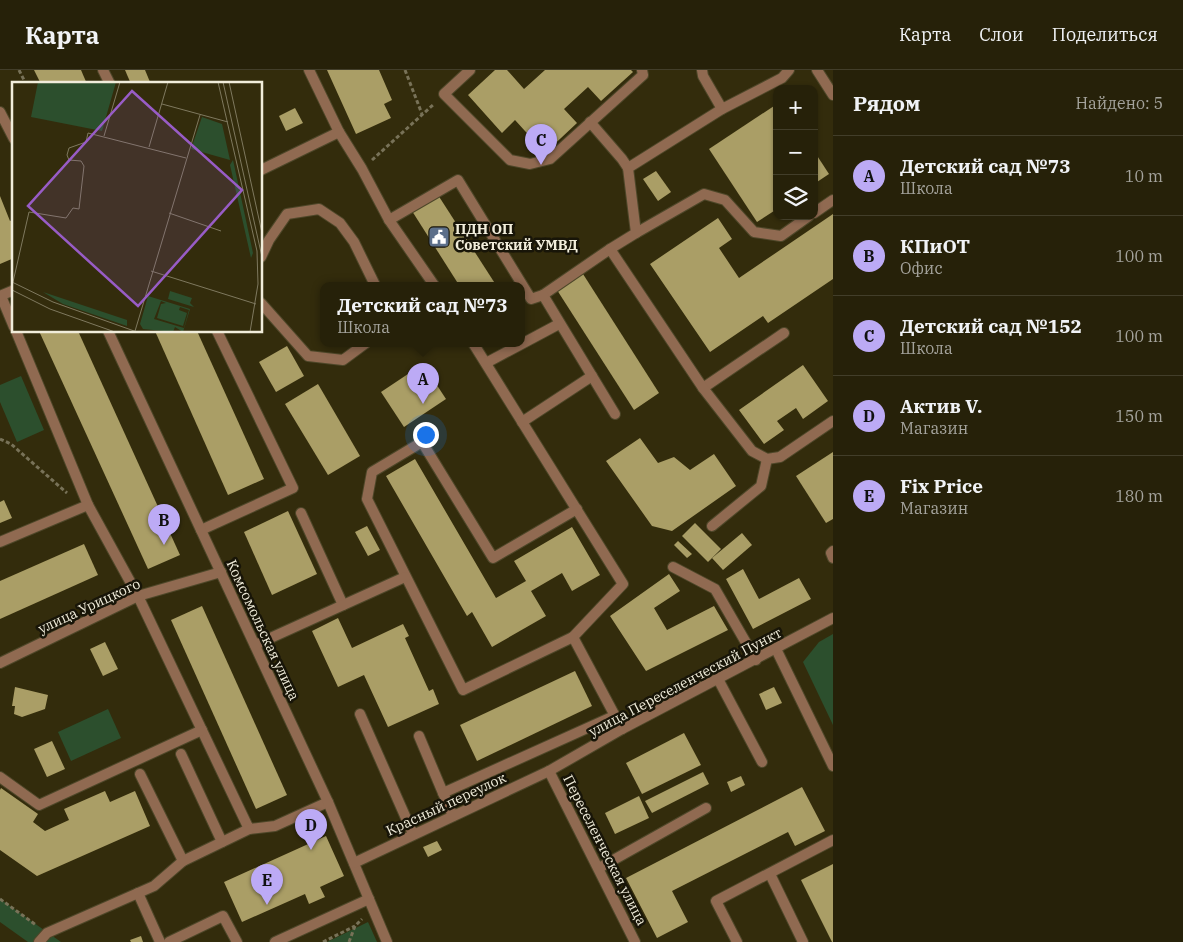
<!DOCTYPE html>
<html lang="ru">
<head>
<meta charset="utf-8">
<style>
  body { margin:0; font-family:"IBM Plex Serif",serif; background:#2e2912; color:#f1f3f6 }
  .controls { position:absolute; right:15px; top:15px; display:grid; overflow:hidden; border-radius:10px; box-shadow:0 1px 4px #0004 }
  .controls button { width:45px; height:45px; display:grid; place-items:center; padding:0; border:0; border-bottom:1px solid #423e2a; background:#262109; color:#f1f3f6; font:25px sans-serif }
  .you { position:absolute; left:425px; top:364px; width:18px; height:18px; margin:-12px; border:4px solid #fff; border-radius:50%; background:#1a73e8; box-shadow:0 0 0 8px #1a73e833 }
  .badge { display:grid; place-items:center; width:32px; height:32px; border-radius:50%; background:#bcaaf5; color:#111; font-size:16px; font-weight:700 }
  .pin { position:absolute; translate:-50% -41px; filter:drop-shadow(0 1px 2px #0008) }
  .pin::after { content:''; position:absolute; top:26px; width:18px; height:15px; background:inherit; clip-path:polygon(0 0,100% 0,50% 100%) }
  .popup { position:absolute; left:320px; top:212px; width:205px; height:65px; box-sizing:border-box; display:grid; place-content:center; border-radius:10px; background:#262109; filter:drop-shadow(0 1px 4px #0005); font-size:16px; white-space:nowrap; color:#a4a39c }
  .popup b { font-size:19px; color:#f1f3f6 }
  .popup::after { content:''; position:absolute; left:50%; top:100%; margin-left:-10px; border:10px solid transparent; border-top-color:#262109 }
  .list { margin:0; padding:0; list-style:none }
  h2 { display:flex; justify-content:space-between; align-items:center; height:65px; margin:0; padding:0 20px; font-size:21px }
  h2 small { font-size:16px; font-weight:400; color:#a4a39c }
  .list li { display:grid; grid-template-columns:32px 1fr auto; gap:15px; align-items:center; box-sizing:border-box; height:80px; padding:0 20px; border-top:1px solid #423e2a }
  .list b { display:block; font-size:19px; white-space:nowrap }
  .list p { margin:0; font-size:16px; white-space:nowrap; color:#a4a39c }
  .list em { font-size:16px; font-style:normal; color:#a4a39c }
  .icon { flex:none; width:28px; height:28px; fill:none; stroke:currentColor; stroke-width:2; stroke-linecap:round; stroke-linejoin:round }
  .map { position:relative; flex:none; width:833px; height:872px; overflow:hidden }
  header { display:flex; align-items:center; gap:30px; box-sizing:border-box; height:70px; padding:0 25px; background:#262109; border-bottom:1px solid #423e2a }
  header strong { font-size:24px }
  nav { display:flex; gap:28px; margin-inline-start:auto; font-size:18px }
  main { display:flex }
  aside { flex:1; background:#262109 }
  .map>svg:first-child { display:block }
  .green { fill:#2c4f2d }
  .building { fill:#aa9e66 }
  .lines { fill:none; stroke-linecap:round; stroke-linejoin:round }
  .lane-casing { stroke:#4e4729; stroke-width:12 }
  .street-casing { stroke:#4e4729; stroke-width:12 }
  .path { stroke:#787258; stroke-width:3; stroke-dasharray:4 2.5; stroke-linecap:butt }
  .lane { stroke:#906a51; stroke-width:10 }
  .street { stroke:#906a51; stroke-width:10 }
  .labels { text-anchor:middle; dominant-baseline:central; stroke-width:5; stroke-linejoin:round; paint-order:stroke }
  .poi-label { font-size:14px; font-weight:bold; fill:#f1eddb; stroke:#181508; text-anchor:start }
  .street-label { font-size:14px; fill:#f1eddb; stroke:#181508 }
  .inset-road { fill:none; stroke:#7f795f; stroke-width:1 }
  .view { fill:#985cc6; fill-opacity:0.15; stroke:#985cc6; stroke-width:2.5 }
  .inset-edge { fill:none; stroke:#f1eddb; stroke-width:2.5 }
</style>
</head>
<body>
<header>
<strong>Карта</strong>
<nav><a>Карта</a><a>Слои</a><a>Поделиться</a></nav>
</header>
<main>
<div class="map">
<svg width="833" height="872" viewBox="0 0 833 872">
  <rect width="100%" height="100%" fill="#332c0c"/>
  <g class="green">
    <polygon points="21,306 44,360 17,372 0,332 0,315"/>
    <polygon points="833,564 833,655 803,592 819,572"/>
    <polygon points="108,639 121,668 71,691 58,662"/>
    <polygon points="0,829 61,872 28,872 0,852"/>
    <polygon points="368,852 377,872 327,872"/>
  </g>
  <g class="building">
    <polygon points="34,0 81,0 87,14 41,14"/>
    <polygon points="125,0 145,0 150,12 145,14 131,14"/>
    <polygon points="327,0 379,0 392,30 384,34 391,48 356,64"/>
    <polygon points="495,0 507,0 524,19 545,0 631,0 633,2 601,31 588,17 564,39 577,53 545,83 515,50 502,63 468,25"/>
    <polygon points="777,34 777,139 757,152 709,79"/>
    <polygon points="295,38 303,53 286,61 279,46"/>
    <polygon points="814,81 829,104 814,114"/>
    <polygon points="656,101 671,122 658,131 643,109"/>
    <polygon points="438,125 496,215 459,215 412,141"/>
    <polygon points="0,126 10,151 14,149 14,188 0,194"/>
    <polygon points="833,144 833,209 768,253 763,246 710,282 650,194 718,148 732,169 719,178 739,208"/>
    <polygon points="583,204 659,323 634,340 557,220"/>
    <polygon points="39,261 78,261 180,485 148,499"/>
    <polygon points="155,261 197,261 264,409 228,425"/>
    <polygon points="287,276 304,306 276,322 259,292"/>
    <polygon points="423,294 446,329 404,357 381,322"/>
    <polygon points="803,295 828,331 803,349 796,338 777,351 784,360 764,374 739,340"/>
    <polygon points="318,314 360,386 328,405 285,334"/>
    <polygon points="640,368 658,393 674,387 690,400 714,384 736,416 672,461 652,456 606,391"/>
    <polygon points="833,382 833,449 826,453 796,406"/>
    <polygon points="415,389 496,528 526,511 514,491 572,457 600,505 572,521 562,503 531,521 546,546 492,577 472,542 467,546 386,406"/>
    <polygon points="4,430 12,448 0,453 0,432"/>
    <polygon points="288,441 317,504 272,525 244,462"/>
    <polygon points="695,453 721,479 708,492 682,466"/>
    <polygon points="367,456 380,480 368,486 355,462"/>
    <polygon points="742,463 752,475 723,500 712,488"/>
    <polygon points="678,471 692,484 687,488 674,475"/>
    <polygon points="84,474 98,505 0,549 0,511"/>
    <polygon points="743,499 759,529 799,508 811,529 753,559 726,509"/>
    <polygon points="669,504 680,521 654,538 667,560 714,536 728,560 646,601 610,546"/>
    <polygon points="202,536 287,725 256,739 171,550"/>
    <polygon points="338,548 352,578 403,554 409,566 405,568 429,621 433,619 439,634 388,657 364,605 338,617 312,561"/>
    <polygon points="105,572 118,599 103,606 90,579"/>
    <polygon points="575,601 592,636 477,691 460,655"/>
    <polygon points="15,617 48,625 45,639 22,647 14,644 15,636 12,636"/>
    <polygon points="774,617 782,633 766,640 759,624"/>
    <polygon points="684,663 701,695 642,724 626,693"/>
    <polygon points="52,671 65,699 47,707 34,679"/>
    <polygon points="703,702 709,714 652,743 645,731"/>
    <polygon points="741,706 745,715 731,722 727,712"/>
    <polygon points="802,717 825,761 795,776 788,762 672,821 688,852 657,868 626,808"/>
    <polygon points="1,718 38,744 33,752 45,761 69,750 64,739 105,721 110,732 135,721 150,756 37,806 0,780 0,720"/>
    <polygon points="639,726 649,748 615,764 605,743"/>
    <polygon points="326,766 344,806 320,817 325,827 309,834 305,824 242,852 224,812"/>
    <polygon points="437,771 442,780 428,787 423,777"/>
    <polygon points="833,794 833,872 832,872 801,810"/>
    <polygon points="141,866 143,872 131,872 130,870"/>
  </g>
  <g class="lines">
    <g class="lane-casing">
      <g id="lane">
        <polyline points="103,0 110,14"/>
        <polyline points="309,0 339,62 362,99 389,150 434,215"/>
        <polyline points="470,0 444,24 510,90 530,94 550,89 643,5 642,0"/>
        <polyline points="702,0 703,6 722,39"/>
        <polyline points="817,0 833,25"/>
        <polyline points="590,52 622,89 628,98"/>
        <polyline points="261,100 339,62"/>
        <polyline points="814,143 833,130"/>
        <polyline points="389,150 458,110 531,229 543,225 610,179"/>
        <polyline points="636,163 704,124 725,130 754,162 781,166 809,146"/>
        <polyline points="261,187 269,170 287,144 319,139 340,153 354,172 375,215"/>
        <polyline points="543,225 615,344"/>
        <polyline points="1,226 14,257"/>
        <polyline points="261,233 308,286 343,290 366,273"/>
        <polyline points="16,261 88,435 138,526 249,759 275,756 328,732"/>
        <polyline points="473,273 623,514 573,567 622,659"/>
        <polyline points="486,293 559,254"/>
        <polyline points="703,318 784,263"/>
        <polyline points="522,352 592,306"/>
        <polyline points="301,443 343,535"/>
        <polyline points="712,456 761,416 767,389"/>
        <polyline points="201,460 293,418 217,261"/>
        <polyline points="0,472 88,435"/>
        <polyline points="673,497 715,519 756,590"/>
        <polyline points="573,567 463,620 367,429 372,402 422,372 493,488 577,439"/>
        <polyline points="255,575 405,507"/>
        <polyline points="718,609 762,692"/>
        <polyline points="360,644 413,764"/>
        <polyline points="419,666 443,723"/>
        <polyline points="181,684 222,772"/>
        <polyline points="140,704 183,791"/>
        <polyline points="0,707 39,735 202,660"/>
        <polyline points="453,746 443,723 614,646"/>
        <polyline points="599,798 706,738"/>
        <polyline points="770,804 803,872"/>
        <polyline points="138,823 160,872"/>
        <polyline points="39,872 47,863 154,816 183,791 249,759"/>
        <polyline points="169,872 223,846 237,872"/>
        <polyline points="275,872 369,829"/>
        <polyline points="737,872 716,831 833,770"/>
      </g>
    </g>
    <g class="street-casing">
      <g id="street">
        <polyline points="789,0 782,8 722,39 628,98 636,163 610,179 703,318 752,381 767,389 780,387 833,351"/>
        <polyline points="0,42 14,69"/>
        <polyline points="0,226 14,220"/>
        <polyline points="108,261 328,732 387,872"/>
        <polyline points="833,481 831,483 833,488"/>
        <polyline points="776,579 833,696"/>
        <polyline points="0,593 138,526 221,502"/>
        <polyline points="549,701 635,872"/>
        <polyline points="354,793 549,701 622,659 833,548"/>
      </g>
    </g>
    <g class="path">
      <polyline points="19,0 26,14"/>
      <polyline points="405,0 422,44"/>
      <polyline points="372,90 434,34"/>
      <polyline points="0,369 11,374 67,423"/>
      <polyline points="0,829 36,855"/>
      <polyline points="323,872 355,856"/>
      <polyline points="349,872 355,856 362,849"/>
    </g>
    <use href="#lane" class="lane"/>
    <use href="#street" class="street"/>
  </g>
  <defs>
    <g id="civic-square" transform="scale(1.125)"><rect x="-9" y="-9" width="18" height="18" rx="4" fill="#5c6f8a" stroke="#181508"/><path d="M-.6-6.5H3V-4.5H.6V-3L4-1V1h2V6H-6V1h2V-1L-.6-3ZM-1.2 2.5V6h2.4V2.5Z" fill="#fff"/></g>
  </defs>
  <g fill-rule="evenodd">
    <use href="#civic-square" x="439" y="167"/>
  </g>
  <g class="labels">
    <g class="poi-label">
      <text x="455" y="159">ПДН ОП<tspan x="455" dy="16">Советский УМВД</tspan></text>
    </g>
    <g class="street-label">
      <text transform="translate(89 536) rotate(-25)">улица Урицкого</text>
      <text transform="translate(263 560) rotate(65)">Комсомольская улица</text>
      <text transform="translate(685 612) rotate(-28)">улица Переселенческий Пункт</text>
      <text transform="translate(446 734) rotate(-25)">Красный переулок</text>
      <text transform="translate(605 780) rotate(63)">Переселенческая улица</text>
    </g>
  </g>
  <g transform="translate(12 12)">
    <rect width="250" height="250" fill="#332c0c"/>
    <path d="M26,0H104L90,49L19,35ZM190,35L210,42L218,78L179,67ZM221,78L241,171L239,176L218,83ZM158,209L180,216L178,221L182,225L156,217ZM31,210L115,238V244L51,222ZM136,214L178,227L171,250L163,245L161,250L131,247L128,242ZM149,219L154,221L149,222L145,236L171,244L175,231L167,228L168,225L177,228L172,246L142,237Z" fill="#2c4f2d" fill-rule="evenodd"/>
    <path class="inset-road" d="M206,0L245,169L246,202L238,250M211,0L250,175M217,0L250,151M150,22L216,40M92,54L108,0M137,65L156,0M157,131L209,149M139,189L244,222M0,200L41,220L125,250M1,200L17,130L54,136L61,126L67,127L72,84L69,79L57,78L55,73L57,66L74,60L76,51L174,76M0,208L38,227L103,250M123,249L188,33"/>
    <path class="view" d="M120,9L230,108L126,224L16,124Z"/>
    <rect width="250" height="250" class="inset-edge"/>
  </g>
</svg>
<div class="controls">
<button>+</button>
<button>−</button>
<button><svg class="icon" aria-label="layers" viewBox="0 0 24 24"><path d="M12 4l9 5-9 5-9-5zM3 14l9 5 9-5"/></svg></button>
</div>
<div class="you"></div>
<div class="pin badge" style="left:423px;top:334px">A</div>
<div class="popup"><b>Детский сад №73</b>Школа</div>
<div class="pin badge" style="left:164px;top:475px">B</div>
<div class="pin badge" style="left:541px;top:95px">C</div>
<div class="pin badge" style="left:311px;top:780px">D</div>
<div class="pin badge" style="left:267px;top:835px">E</div>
</div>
<aside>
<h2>Рядом<small>Найдено: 5</small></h2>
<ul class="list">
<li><span class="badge">A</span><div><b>Детский сад №73</b><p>Школа</p></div><em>10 m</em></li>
<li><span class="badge">B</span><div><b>КПиОТ</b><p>Офис</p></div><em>100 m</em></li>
<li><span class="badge">C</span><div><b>Детский сад №152</b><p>Школа</p></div><em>100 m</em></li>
<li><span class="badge">D</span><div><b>Актив V.</b><p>Магазин</p></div><em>150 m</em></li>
<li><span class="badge">E</span><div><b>Fix Price</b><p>Магазин</p></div><em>180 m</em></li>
</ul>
</aside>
</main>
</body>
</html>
